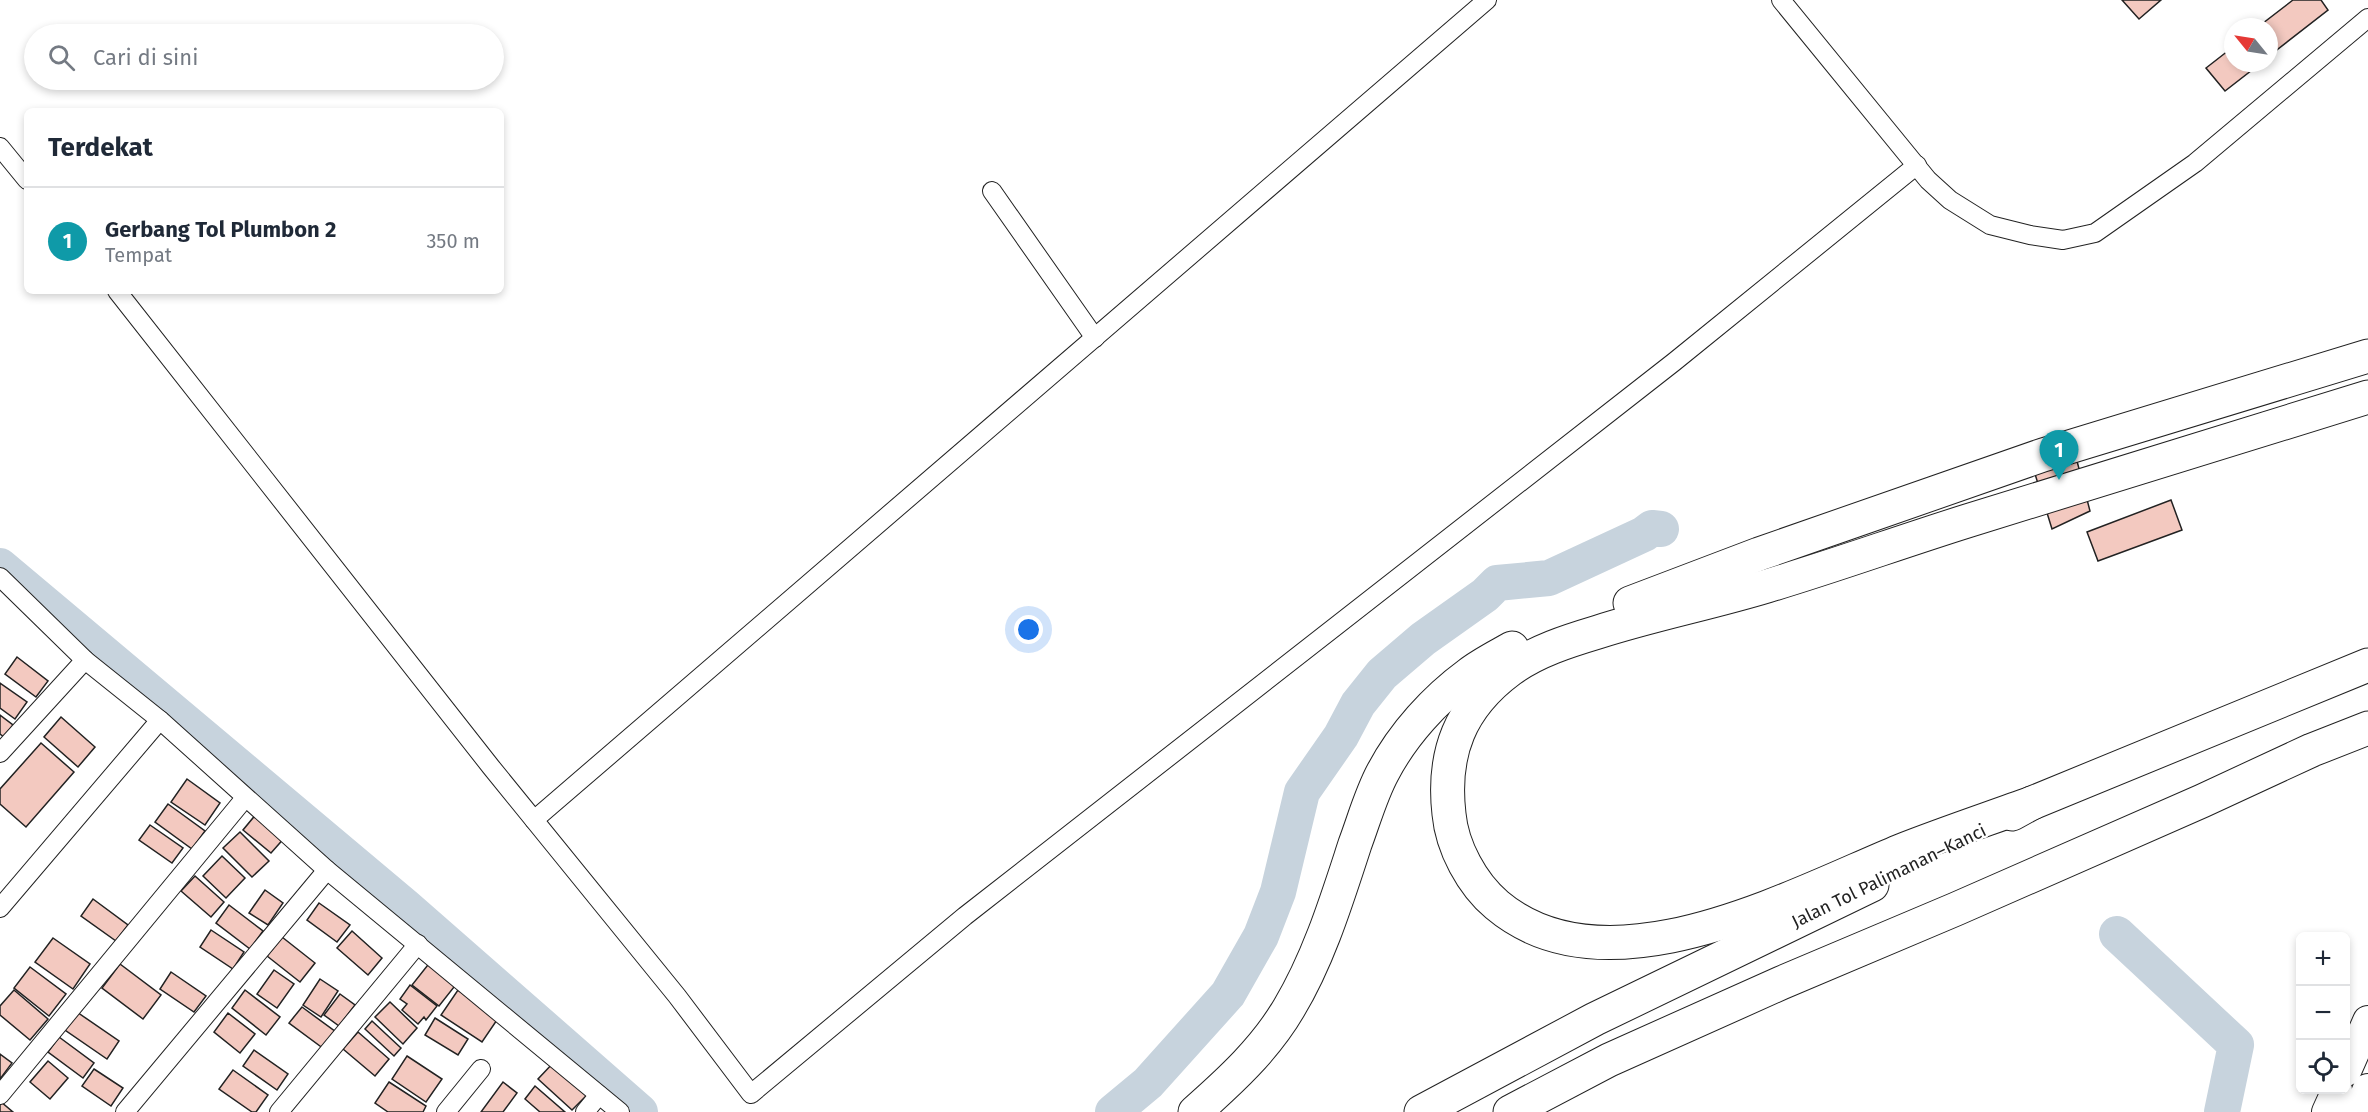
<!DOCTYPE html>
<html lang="id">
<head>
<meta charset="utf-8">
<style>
  body { margin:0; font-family:"Fira Sans",sans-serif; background:#f2f2f3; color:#1f2937 }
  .controls { position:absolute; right:18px; bottom:18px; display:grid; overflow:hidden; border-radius:9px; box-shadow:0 3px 9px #0003 }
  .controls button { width:54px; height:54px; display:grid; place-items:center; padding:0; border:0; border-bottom:2px solid #e0e1e3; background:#fff; color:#1f2937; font:30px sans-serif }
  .compass { position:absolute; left:2224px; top:18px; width:54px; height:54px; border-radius:50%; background:#fff; box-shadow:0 3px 9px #0003; rotate:300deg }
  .you { position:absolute; left:1029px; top:630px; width:21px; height:21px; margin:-15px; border:4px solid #fff; border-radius:50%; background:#1a73e8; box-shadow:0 0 0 9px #1a73e833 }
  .badge { display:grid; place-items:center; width:39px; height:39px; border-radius:50%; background:#c62828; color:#fff; font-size:20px; font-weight:700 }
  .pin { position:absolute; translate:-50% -50px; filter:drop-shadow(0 2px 3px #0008) }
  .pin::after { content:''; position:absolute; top:32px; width:21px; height:18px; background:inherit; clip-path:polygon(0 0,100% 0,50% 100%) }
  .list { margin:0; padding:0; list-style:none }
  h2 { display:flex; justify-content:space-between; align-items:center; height:78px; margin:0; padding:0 24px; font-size:26px }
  h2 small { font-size:20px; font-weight:400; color:#747a83 }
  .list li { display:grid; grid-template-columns:39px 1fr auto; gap:18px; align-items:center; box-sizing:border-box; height:108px; padding:0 24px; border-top:2px solid #e0e1e3 }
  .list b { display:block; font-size:22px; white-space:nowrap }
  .list p { margin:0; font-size:20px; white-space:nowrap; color:#747a83 }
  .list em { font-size:20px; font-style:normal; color:#747a83 }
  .icon { flex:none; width:33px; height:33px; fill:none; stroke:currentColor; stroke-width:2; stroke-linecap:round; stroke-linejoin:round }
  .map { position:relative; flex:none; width:2368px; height:1112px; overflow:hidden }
  .search { position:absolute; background:#fff; box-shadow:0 3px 9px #0003; left:24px; top:24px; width:480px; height:66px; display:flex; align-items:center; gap:15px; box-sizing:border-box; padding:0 21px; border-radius:33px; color:#747a83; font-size:22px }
  .panel { position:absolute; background:#fff; box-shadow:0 3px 9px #0003; left:24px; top:108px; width:480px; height:186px; border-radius:9px }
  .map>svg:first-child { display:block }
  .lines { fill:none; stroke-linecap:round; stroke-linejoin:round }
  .river { stroke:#c7d3dd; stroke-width:36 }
  .building { fill:#f3c9c0; stroke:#222; stroke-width:1.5 }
  .minor-casing { stroke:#222; stroke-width:20 }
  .trunk-casing { stroke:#222; stroke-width:32 }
  .motorway-casing { stroke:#222; stroke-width:35 }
  .minor { stroke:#fff; stroke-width:18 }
  .trunk { stroke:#fff; stroke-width:30 }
  .motorway { stroke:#fff; stroke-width:33 }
  .labels { text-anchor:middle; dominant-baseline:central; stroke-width:4.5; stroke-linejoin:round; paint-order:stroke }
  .street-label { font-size:18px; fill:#222; stroke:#fff }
</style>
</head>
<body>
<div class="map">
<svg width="2368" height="1112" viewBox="0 0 2368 1112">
  <rect width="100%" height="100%" fill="#fff"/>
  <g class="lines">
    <g class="river">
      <polyline points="0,566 406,907 640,1112"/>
      <polyline points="2117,934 2236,1045 2222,1112"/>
      <polyline points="1113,1112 1148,1083 1228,994 1261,936 1278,892 1302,792 1341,736 1358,704 1382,674 1423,639 1485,595 1497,583 1549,578 1644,534 1652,528 1661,529"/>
    </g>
  </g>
  <g class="building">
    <polygon points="2122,0 2161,0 2139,19"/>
    <polygon points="2293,0 2321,0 2328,10 2269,56 2269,27 2258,27"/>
    <polygon points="2233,47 2233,63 2261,63 2225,91 2206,68"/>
    <polygon points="2071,438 2090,511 2052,529 2027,448"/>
    <polygon points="2171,500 2182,530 2098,561 2087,532"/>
    <polygon points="17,657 48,681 36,697 5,674"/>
    <polygon points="0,683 27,702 15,719 0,708"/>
    <polygon points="0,715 13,725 4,737 0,734"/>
    <polygon points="61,717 95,747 78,767 44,737"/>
    <polygon points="41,743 74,772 26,827 0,804 0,789"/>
    <polygon points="187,779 220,803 205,825 171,802"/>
    <polygon points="168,804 205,831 192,849 155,822"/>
    <polygon points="257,813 286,836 271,853 243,830"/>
    <polygon points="150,825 183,848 172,863 139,840"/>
    <polygon points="240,832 269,861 252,877 223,848"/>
    <polygon points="222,856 245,878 226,898 203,876"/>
    <polygon points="195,876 224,902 211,917 181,891"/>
    <polygon points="265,890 283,903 268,925 249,913"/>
    <polygon points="93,899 128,925 116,941 81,916"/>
    <polygon points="319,903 350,925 337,942 307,920"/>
    <polygon points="229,905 263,931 250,949 216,923"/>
    <polygon points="211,930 244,952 233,969 200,947"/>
    <polygon points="352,931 382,958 368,975 337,948"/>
    <polygon points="282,937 315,963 300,982 267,956"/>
    <polygon points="53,938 90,964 73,989 35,962"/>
    <polygon points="431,961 458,982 439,1006 412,985"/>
    <polygon points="120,964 161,995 143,1019 102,988"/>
    <polygon points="30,967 66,994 49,1016 14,988"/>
    <polygon points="274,970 294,984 277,1008 257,994"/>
    <polygon points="171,972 206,996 194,1012 160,989"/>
    <polygon points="320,979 338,991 321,1017 303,1005"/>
    <polygon points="410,985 437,1006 426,1020 424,1017 418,1024 402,1010 407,1004 400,999"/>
    <polygon points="14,990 48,1019 30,1040 0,1015 0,1006"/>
    <polygon points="245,990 280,1017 266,1035 232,1008"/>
    <polygon points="458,990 499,1017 482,1042 441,1015"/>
    <polygon points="340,994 355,1005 339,1026 324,1015"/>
    <polygon points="390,1002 417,1028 403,1044 375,1017"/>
    <polygon points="302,1007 336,1032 324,1049 289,1023"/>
    <polygon points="74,1010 119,1041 107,1059 62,1028"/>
    <polygon points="228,1013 255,1034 240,1053 214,1032"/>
    <polygon points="435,1018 468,1039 458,1055 425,1035"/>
    <polygon points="372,1021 401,1048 394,1056 365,1029"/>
    <polygon points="358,1032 389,1059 375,1076 343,1049"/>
    <polygon points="59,1037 94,1063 83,1078 48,1052"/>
    <polygon points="254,1050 288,1074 277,1090 243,1066"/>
    <polygon points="0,1054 12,1063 0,1079"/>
    <polygon points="407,1056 442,1079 426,1102 392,1079"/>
    <polygon points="48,1061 68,1078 50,1099 30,1082"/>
    <polygon points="554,1062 588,1094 572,1110 538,1079"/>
    <polygon points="94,1069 123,1088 111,1106 82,1086"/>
    <polygon points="233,1070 268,1095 256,1112 252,1112 219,1089"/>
    <polygon points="389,1082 426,1106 423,1112 388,1112 375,1103"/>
    <polygon points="503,1082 517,1093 503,1112 481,1112"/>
    <polygon points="535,1086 565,1112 540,1112 525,1099"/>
    <polygon points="0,1101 13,1112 0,1112"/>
  </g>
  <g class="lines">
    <g class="minor-casing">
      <g id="minor">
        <polyline points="1781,0 1928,180 1950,200 1990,225 2030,235 2063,240 2095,233 2195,163 2368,18"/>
        <polyline points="0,147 27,180"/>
        <polyline points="992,191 1095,338"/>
        <polyline points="117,291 491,767 677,996 751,1094 965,916 1674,362 1917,165"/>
        <polyline points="0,577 85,660 160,720 327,870 620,1112"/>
        <polyline points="0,753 85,660"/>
        <polyline points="534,820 1487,0"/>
        <polyline points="0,908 160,720"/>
        <polyline points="0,1095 245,798"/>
        <polyline points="125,1112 327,870"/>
        <polyline points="279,1112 418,944"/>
        <polyline points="446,1112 481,1069"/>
        <polyline points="585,1112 599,1095"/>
      </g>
    </g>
    <g class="trunk-casing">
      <g id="trunk">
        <polyline points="2346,1071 2368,1021"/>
        <polyline points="2327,1112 2337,1090"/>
        <polyline points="2358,1112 2368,1089"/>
      </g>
    </g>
    <g class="motorway-casing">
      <g id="motorway">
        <polyline points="1630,603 1759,554 2043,455 2368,356"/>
        <path d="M2032,803C1988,819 1943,834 1900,851C1789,897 1606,997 1497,905C1472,884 1452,847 1449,814C1442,753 1460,707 1510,670C1536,651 1568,641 1598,632C1654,614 1711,603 1767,586C1834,566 1900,542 1967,521C2100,479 2234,439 2368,397"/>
        <polyline points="2012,814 2032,803 2368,665"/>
        <path d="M1195,1112C1230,1081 1265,1049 1289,1008C1319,958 1337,899 1355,844C1364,820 1371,794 1383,772C1403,734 1435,699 1469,674C1482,664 1498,656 1512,648"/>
        <polyline points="1421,1112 1595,1019 1872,885"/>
        <polyline points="1510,1112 1609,1060 1781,983 1956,909 2202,801 2312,750 2368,728"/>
      </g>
    </g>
    <use href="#minor" class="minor"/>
    <use href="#trunk" class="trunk"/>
    <use href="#motorway" class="motorway"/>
  </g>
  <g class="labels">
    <g class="street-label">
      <text transform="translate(1889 876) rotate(-26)">Jalan Tol Palimanan–Kanci</text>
    </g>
  </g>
</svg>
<div class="controls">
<button>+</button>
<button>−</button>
<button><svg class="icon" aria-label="locate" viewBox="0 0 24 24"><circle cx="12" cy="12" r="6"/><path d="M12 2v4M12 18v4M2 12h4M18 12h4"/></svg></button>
</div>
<svg class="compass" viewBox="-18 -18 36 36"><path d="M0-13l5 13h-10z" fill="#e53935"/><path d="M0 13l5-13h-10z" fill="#747a83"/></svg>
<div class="you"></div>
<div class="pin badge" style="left:2059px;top:480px;background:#0f9aa8">1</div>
<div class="search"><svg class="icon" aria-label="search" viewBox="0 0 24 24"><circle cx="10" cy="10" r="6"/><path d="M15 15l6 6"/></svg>Cari di sini</div>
<section class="panel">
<h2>Terdekat<small></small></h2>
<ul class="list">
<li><span class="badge" style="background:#0f9aa8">1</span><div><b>Gerbang Tol Plumbon 2</b><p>Tempat</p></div><em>350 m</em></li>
</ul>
</section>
</div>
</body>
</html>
